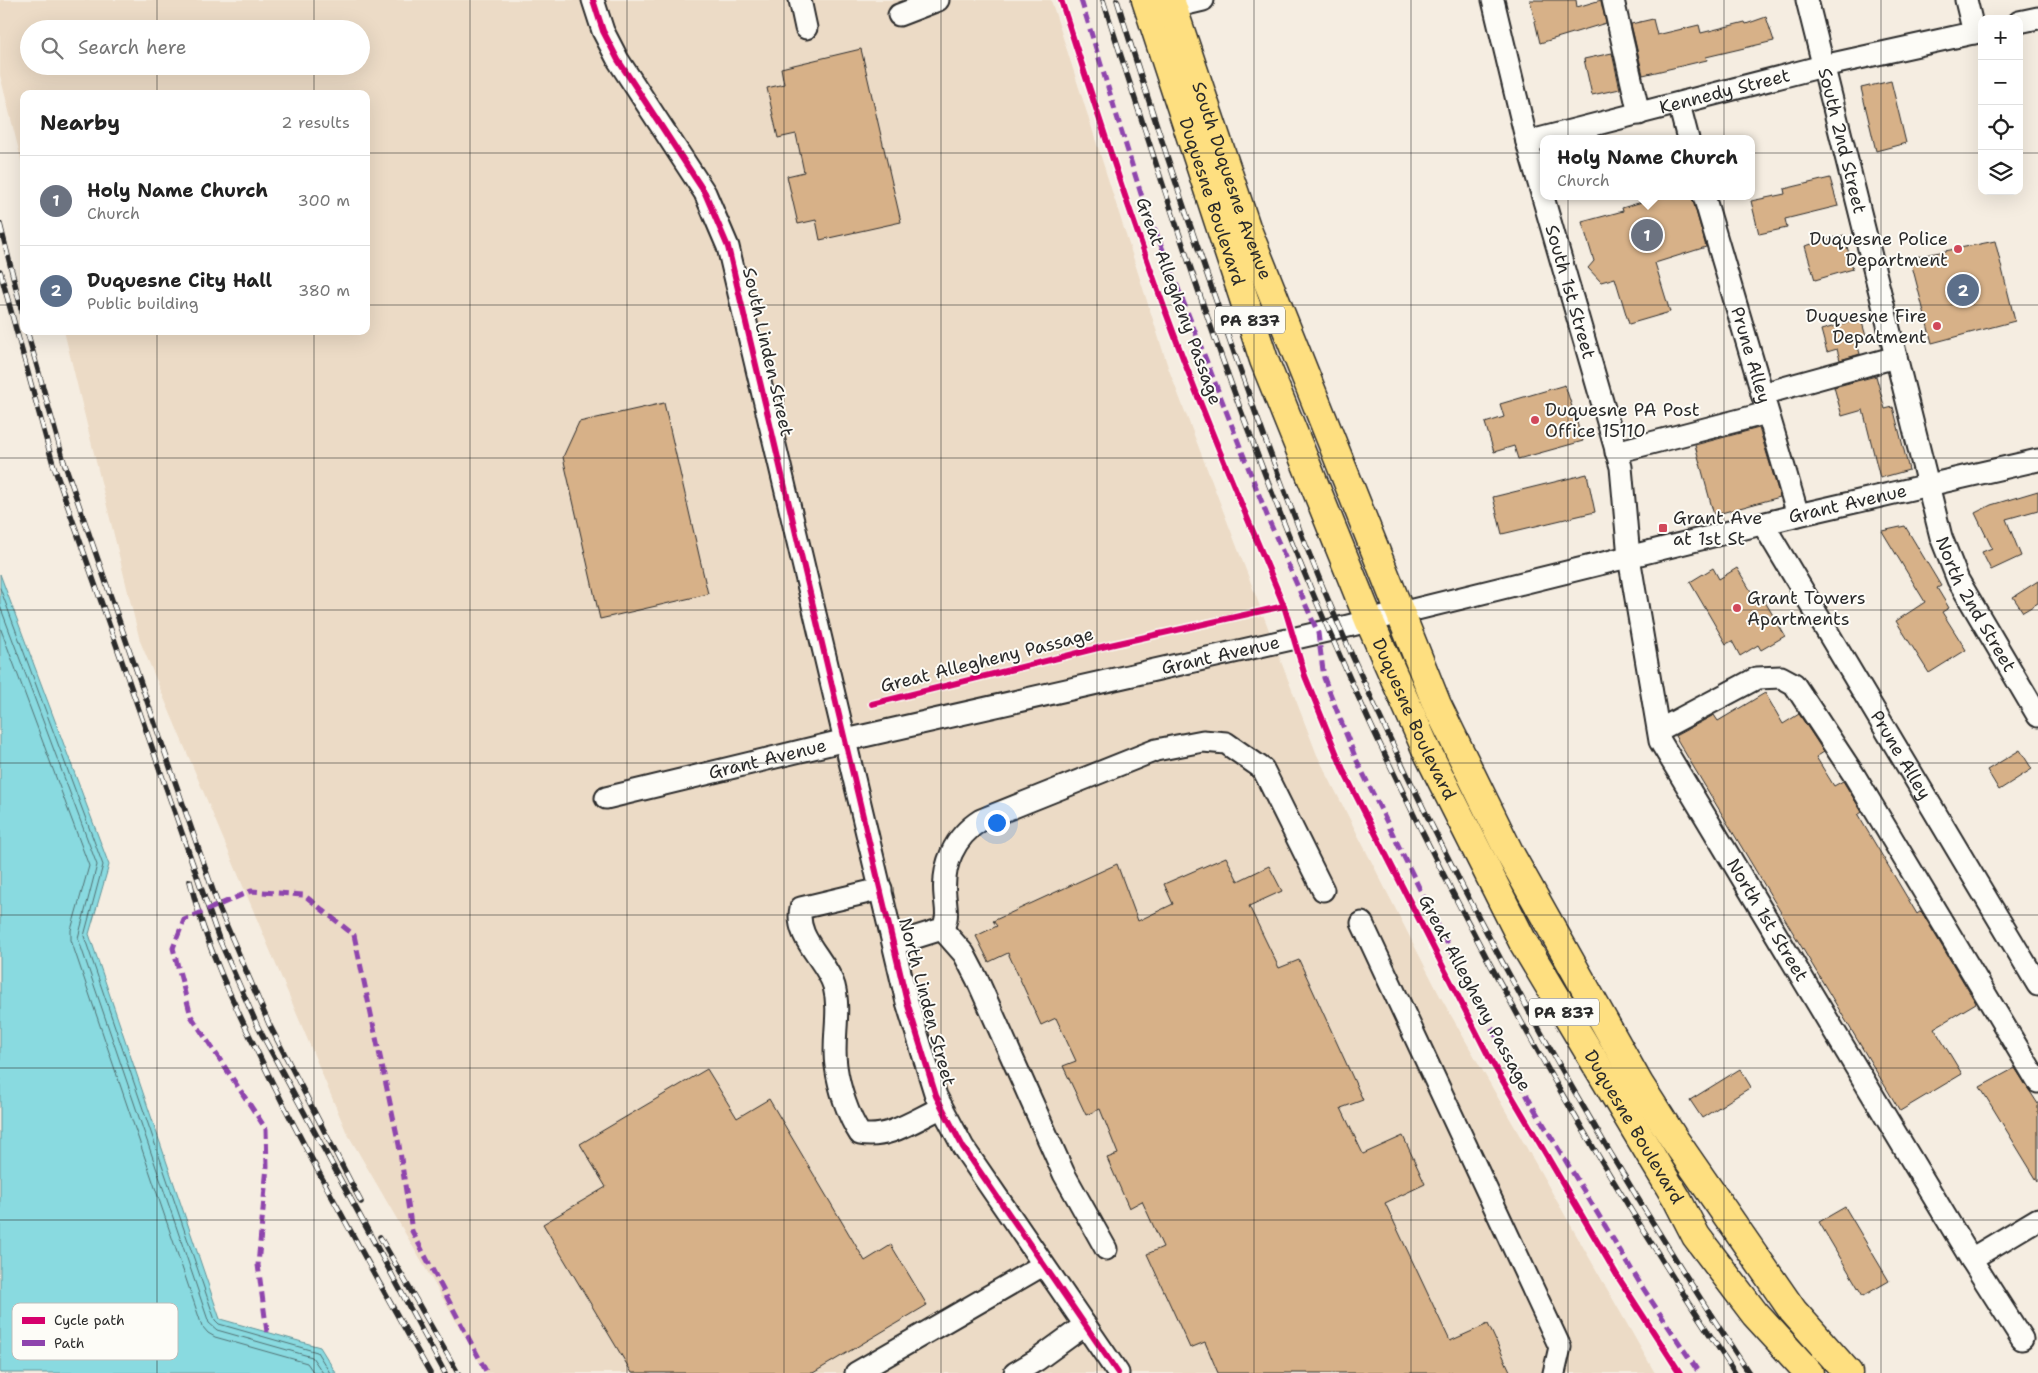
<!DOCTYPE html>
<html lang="en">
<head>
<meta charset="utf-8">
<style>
  body { margin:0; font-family:"Shantell Sans",sans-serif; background:#f6f6f6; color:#222 }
  .controls { position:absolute; right:15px; top:15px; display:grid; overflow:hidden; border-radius:10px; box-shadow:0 5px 20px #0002 }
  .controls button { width:45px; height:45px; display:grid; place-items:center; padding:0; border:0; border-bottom:1px solid #e0e0e0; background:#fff; color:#222; font:25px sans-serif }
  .you { position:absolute; left:996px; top:822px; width:18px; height:18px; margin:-12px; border:4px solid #fff; border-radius:50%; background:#1a73e8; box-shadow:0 0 0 8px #1a73e833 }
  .badge { display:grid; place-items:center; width:32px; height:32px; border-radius:50%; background:#2563eb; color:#fff; font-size:16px; font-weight:700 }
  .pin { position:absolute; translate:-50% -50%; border:2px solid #fff; box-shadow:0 1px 5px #0006 }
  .popup { position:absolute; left:1540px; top:135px; width:215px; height:65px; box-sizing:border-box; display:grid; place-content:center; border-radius:10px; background:#fff; filter:drop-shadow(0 1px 4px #0005); font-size:16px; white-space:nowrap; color:#767676 }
  .popup b { font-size:19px; color:#222 }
  .popup::after { content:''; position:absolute; left:50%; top:100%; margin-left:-10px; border:10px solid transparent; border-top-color:#fff }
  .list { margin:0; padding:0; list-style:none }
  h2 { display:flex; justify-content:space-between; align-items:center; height:65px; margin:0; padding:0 20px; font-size:21px }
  h2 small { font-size:16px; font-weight:400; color:#767676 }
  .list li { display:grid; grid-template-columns:32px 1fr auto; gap:15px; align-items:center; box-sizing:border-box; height:90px; padding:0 20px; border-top:1px solid #e0e0e0 }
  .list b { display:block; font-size:19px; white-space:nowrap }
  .list p { margin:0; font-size:16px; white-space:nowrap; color:#767676 }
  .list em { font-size:16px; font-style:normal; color:#767676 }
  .icon { flex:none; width:28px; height:28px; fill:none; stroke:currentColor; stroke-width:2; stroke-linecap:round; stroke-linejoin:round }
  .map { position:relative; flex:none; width:2038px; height:1373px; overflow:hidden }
  .search { position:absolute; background:#fff; box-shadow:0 5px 20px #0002; left:20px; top:20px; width:350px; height:55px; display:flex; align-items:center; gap:12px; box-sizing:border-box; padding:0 18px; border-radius:28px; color:#767676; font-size:19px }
  .panel { position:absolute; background:#fff; box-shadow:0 5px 20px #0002; left:20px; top:90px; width:350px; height:245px; border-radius:10px }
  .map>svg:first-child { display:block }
  .built { fill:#ecdbc6; fill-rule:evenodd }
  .water { fill:#89dae0; stroke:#639498 }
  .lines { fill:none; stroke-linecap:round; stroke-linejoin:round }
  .shore { stroke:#517173; stroke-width:1 }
  .building { fill:#d7b188; stroke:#2b2b2b }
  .minor-casing { stroke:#2b2b2b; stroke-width:25 }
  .major-casing { stroke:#2b2b2b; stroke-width:31 }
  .minor { stroke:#fdfcf7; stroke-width:21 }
  .major { stroke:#fedf80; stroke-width:28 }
  .rail-casing { stroke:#2b2b2b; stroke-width:5.5 }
  .rail { stroke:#fdfcf7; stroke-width:4; stroke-dasharray:11; stroke-linecap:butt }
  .quiet { stroke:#8e44ad; stroke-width:5; stroke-dasharray:10 5; stroke-linecap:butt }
  .cycleway-casing { stroke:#fdfcf7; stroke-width:9 }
  .cycleway { stroke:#d6006c; stroke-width:6 }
  .grid { fill:none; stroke:#2b2b2b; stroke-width:1; stroke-opacity:0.55 }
  .poi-dot { fill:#d1495b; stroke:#fdfcf7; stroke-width:2 }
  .labels { text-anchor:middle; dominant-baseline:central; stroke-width:4; stroke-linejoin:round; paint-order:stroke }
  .shield { fill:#fdfcf7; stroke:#6a6a68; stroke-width:1 }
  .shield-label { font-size:16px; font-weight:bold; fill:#2b2b2b }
  .street-label { font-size:18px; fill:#2b2b2b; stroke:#fdfcf7 }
  .poi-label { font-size:18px; fill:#2b2b2b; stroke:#fdfcf7; text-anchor:start }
  .key { fill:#fdfcf7; stroke:#bebdba; stroke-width:1 }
  .key-label { font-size:14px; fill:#2b2b2b }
</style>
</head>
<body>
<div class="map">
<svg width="2038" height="1373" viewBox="0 0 2038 1373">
  <rect width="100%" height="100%" fill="#f5ede1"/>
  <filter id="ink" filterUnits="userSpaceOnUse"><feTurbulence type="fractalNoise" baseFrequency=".02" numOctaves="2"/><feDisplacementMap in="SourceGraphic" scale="10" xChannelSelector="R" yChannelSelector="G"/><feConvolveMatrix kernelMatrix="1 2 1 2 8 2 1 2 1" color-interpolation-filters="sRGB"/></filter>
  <g filter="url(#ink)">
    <path class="built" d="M0,0H1051L1169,370L1317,755L1440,996L1655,1373H486L346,1131L140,641L64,331H366V94H24V171L0,75ZM29,29H361V66H29Z"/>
    <polygon class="water" points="0,574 109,865 89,934 220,1319 320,1347 336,1373 0,1373"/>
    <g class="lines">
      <g class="shore">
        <polyline points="0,588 103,865 84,936 215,1320 219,1324 317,1352 330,1373"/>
        <polyline points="0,606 97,865 78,938 209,1323 217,1330 312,1357 323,1373"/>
        <polyline points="0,627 89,866 71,930 71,940 202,1326 208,1333 215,1337 307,1363 314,1373"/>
      </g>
    </g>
    <g class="building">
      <polygon points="1530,0 1576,0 1577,7 1601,0 1606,23 1540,43"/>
      <polygon points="1766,17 1774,41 1706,57 1707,60 1643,75 1631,24 1653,19 1657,35 1699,25 1701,33 1745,22 1746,24"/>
      <polygon points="861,49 901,222 820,240 816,220 798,224 787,176 804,172 796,134 778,138 767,88 784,84 781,68"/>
      <polygon points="1612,53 1620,89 1592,95 1584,59"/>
      <polygon points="1891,81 1906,143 1876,151 1861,88"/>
      <polygon points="1830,178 1838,206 1785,219 1787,228 1759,234 1751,201 1785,194 1784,189"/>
      <polygon points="1662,196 1692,196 1706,247 1655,263 1670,312 1629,324 1615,278 1601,282 1588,268 1594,261 1582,222 1623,211 1622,208"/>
      <polygon points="1844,235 1853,269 1815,280 1805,246"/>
      <polygon points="1995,241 2015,321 1932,343 1910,258"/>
      <polygon points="1861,319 1867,340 1857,343 1860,354 1840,360 1837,349 1827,352 1821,330"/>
      <polygon points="1876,376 1885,409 1893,407 1909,470 1880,478 1863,410 1842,416 1834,387"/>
      <polygon points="1565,385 1583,441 1518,459 1514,446 1494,452 1485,423 1504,417 1500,404"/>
      <polygon points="664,403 708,594 600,619 563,457 579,422"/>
      <polygon points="1759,428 1780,497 1714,515 1695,445"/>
      <polygon points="1587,474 1595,512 1502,534 1493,497"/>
      <polygon points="2038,491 2038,510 2006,519 2021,556 1991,570 1982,552 1992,548 1975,513 1991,505"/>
      <polygon points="1905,526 1941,586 1937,588 1949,608 1942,612 1966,650 1929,673 1896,621 1925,602 1882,531"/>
      <polygon points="1713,568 1719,579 1737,568 1758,603 1764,600 1785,636 1761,650 1758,645 1740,656 1732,641 1726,644 1690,582"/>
      <polygon points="2038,581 2038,603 2023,612 2013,597"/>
      <polygon points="1765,693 1783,724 1799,714 1824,752 1816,757 1834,786 1843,781 1862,812 1858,815 1917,914 1921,911 1976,1003 1934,1028 1962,1074 1900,1111 1675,736 1714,715 1718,721"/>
      <polygon points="2020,750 2032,769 1999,790 1987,770"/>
      <polygon points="1226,857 1238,881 1269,866 1282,891 1249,906 1279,968 1299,960 1363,1100 1341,1108 1363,1154 1403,1136 1425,1184 1385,1203 1450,1341 1488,1324 1511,1373 1218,1373 1205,1342 1190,1348 1147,1254 1163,1247 1142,1201 1129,1208 1107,1158 1118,1154 1100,1109 1086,1115 1063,1066 1076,1061 1056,1018 1041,1025 1008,953 989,962 976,936 997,926 993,921 1117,864 1138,921 1173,904 1164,884"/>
      <polygon points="2015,1068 2038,1104 2038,1182 1980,1087"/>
      <polygon points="707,1069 737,1118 769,1099 865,1261 891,1245 927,1305 813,1373 632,1373 543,1224 606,1187 580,1144"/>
      <polygon points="1740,1069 1751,1087 1702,1118 1690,1100"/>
      <polygon points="1845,1207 1889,1281 1863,1296 1819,1222"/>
    </g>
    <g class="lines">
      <g class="minor-casing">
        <g id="minor">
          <polyline points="593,0 603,31 618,60 705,193 728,247 907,1002 936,1096 963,1147 1118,1373"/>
          <polyline points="800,0 806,28"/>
          <path id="s1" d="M1493,0L1527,142L1621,467L1629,557L1660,741L1971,1259L2022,1339"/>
          <polyline points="1613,0 1639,114"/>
          <path id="s2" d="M1807,0L1941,537L1958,580L2038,716"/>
          <polyline points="1966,0 1974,33"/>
          <polyline points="1157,11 1203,0"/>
          <polyline points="899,15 938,0"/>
          <polyline points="2019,22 2038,18"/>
          <polyline points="1679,104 1688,139"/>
          <path id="s3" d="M1527,142L1823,66L1982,31"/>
          <path id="s4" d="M1704,196L1798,515"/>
          <polyline points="1762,394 1896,357"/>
          <polyline points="1616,452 1767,413"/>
          <path id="s5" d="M1763,524L2038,985"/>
          <polyline points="1659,730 1757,678 1781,677 1794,684 1854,775 2038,1082"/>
          <path id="s6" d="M606,798L846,740L1340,628L1798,515L2038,460"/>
          <path d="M881,889L801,908C794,938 826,959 834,986C841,1013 832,1039 836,1066C839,1088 848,1116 860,1134C888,1140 916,1119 941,1108"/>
          <polyline points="1362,923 1560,1347 1554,1373"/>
          <polyline points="942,929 964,954 977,979 1064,1174 1106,1249"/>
          <path d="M894,944L942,929C949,918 946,909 945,896C942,865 954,837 981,820L1156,750L1203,741L1226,743L1263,769L1323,890"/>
          <polyline points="1971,1259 2038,1219"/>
          <polyline points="856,1373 1043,1265"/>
          <polyline points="1015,1373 1037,1360 1085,1325"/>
        </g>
      </g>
      <g class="major-casing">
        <g id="major">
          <path id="s7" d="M1146,0L1264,360L1369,620L1426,749L1523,942L1677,1199L1696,1236L1755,1314L1809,1373"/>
          <path id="s8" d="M1170,0L1246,227L1437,705L1510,854L1639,1084L1674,1139L1793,1311L1848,1373"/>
        </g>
      </g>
      <use href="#minor" class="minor"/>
      <use href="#major" class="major"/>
      <g class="rail-casing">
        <g id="rail">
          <path d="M1103,0C1167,199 1230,397 1311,589C1427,864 1570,1125 1735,1373"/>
          <path d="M1117,0C1143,85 1171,169 1200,254C1246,389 1293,522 1351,653C1462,904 1597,1144 1749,1373"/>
          <polyline points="0,224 24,320"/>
          <polyline points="0,271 53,464 219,939 258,1027 445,1373"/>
          <polyline points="27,331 64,462 219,908 269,1024 361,1202"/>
          <path d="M190,881C207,953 241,1018 273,1084C322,1182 376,1278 430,1373"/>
          <polyline points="380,1237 458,1373"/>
        </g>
      </g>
      <use href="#rail" class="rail"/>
      <g class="quiet">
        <polyline points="1081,0 1141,194 1270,523 1318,633 1324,678 1356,759 1431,912 1533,1107 1641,1285 1699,1373"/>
        <polyline points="267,1332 258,1265 267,1166 266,1129 191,1016 173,948 184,920 251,891 304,895 354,935 399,1145 412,1231 487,1373"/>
      </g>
      <g class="cycleway-casing">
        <g id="cycleway">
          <polyline points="593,0 603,31 618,60 705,193 728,247 907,1002 936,1096 963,1147 1118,1373"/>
          <polyline points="1284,606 1305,676 1344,772 1490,1059 1618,1277 1680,1373"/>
          <path d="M872,704L1110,645L1284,606C1257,540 1228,474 1202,407C1149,274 1105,137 1061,0"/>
        </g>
      </g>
      <use href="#cycleway" class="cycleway"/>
    </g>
  </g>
  <path class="grid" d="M157,0V29M314,0V29M470,0V1373M627,0V1373M784,0V1373M941,0V1373M1097,0V1373M1254,0V1373M1411,0V1373M1568,0V1373M1724,0V1373M1881,0V1373M157,66V94M314,66V94M0,153H24M366,153H1982M2019,153H2038M0,305H24M366,305H2038M157,331V1373M314,331V1373M0,458H2038M0,610H2038M0,763H2038M0,915H2038M0,1068H2038M0,1220H2038"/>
  <g class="poi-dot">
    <circle cx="1958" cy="249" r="5"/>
    <circle cx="1937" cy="326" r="5"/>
    <circle cx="1535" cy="420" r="5"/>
    <rect x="1658" y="523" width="10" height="10" rx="2.5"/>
    <circle cx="1737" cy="608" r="5"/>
  </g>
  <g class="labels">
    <g class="shield">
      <rect x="1215" y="306.5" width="70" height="27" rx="4"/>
      <rect x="1529" y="998.5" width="70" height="27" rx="4"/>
    </g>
    <g class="shield-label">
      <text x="1250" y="320">PA 837</text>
      <text x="1564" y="1012">PA 837</text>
    </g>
    <g class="street-label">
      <text stroke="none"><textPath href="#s3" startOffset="204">Kennedy Street</textPath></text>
      <text stroke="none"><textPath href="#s2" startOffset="145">South 2nd Street</textPath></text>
      <text stroke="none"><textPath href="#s8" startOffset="191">South Duquesne Avenue</textPath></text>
      <text stroke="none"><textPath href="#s7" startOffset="212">Duquesne Boulevard</textPath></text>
      <text stroke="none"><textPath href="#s1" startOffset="302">South 1st Street</textPath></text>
      <text transform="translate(1179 301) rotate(70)">Great Allegheny Passage</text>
      <text transform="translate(768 352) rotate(77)">South Linden Street</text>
      <text stroke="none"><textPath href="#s4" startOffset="166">Prune Alley</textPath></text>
      <text stroke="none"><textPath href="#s6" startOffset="1276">Grant Avenue</textPath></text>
      <text stroke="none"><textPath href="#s2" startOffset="629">North 2nd Street</textPath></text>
      <text stroke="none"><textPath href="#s6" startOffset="631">Grant Avenue</textPath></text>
      <text transform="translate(987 660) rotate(-14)">Great Allegheny Passage</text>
      <text stroke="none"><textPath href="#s7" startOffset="768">Duquesne Boulevard</textPath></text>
      <text stroke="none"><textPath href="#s5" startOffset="269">Prune Alley</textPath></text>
      <text stroke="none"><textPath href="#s6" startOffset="166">Grant Avenue</textPath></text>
      <text stroke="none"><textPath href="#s1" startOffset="970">North 1st Street</textPath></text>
      <text transform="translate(1475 993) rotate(62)">Great Allegheny Passage</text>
      <text transform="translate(927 1002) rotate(75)">North Linden Street</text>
      <text stroke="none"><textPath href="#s7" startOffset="1232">Duquesne Boulevard</textPath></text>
    </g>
    <g class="poi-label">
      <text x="1948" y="239" text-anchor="end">Duquesne Police<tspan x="1948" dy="21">Department</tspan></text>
      <text x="1927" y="316" text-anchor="end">Duquesne Fire<tspan x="1927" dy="21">Depatment</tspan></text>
      <text x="1545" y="410">Duquesne PA Post<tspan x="1545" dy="21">Office 15110</tspan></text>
      <text x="1673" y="518">Grant Ave<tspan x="1673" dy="21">at 1st St</tspan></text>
      <text x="1747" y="598">Grant Towers<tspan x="1747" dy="21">Apartments</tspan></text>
    </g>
  </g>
  <rect x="12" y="1303" width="166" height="57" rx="8" class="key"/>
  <rect x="22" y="1317" width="23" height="7" fill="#d6006c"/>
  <rect x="22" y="1340" width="23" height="6" fill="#8e44ad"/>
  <g class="key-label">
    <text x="54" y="1325">Cycle path</text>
    <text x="54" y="1348">Path</text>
  </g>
</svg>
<div class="controls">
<button>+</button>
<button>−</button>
<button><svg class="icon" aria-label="locate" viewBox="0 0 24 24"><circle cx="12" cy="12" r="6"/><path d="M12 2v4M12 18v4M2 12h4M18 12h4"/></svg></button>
<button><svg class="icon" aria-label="layers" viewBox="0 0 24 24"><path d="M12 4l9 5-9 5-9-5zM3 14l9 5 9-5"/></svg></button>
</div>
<div class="you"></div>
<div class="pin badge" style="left:1647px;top:235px;background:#6b7280">1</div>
<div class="popup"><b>Holy Name Church</b>Church</div>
<div class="pin badge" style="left:1963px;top:290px;background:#5c6f8a">2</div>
<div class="search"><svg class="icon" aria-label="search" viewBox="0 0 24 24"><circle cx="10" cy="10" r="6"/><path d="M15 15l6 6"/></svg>Search here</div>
<section class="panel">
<h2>Nearby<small>2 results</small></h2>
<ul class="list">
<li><span class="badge" style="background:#6b7280">1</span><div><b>Holy Name Church</b><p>Church</p></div><em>300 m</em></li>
<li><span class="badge" style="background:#5c6f8a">2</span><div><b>Duquesne City Hall</b><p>Public building</p></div><em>380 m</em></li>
</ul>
</section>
</div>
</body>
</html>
